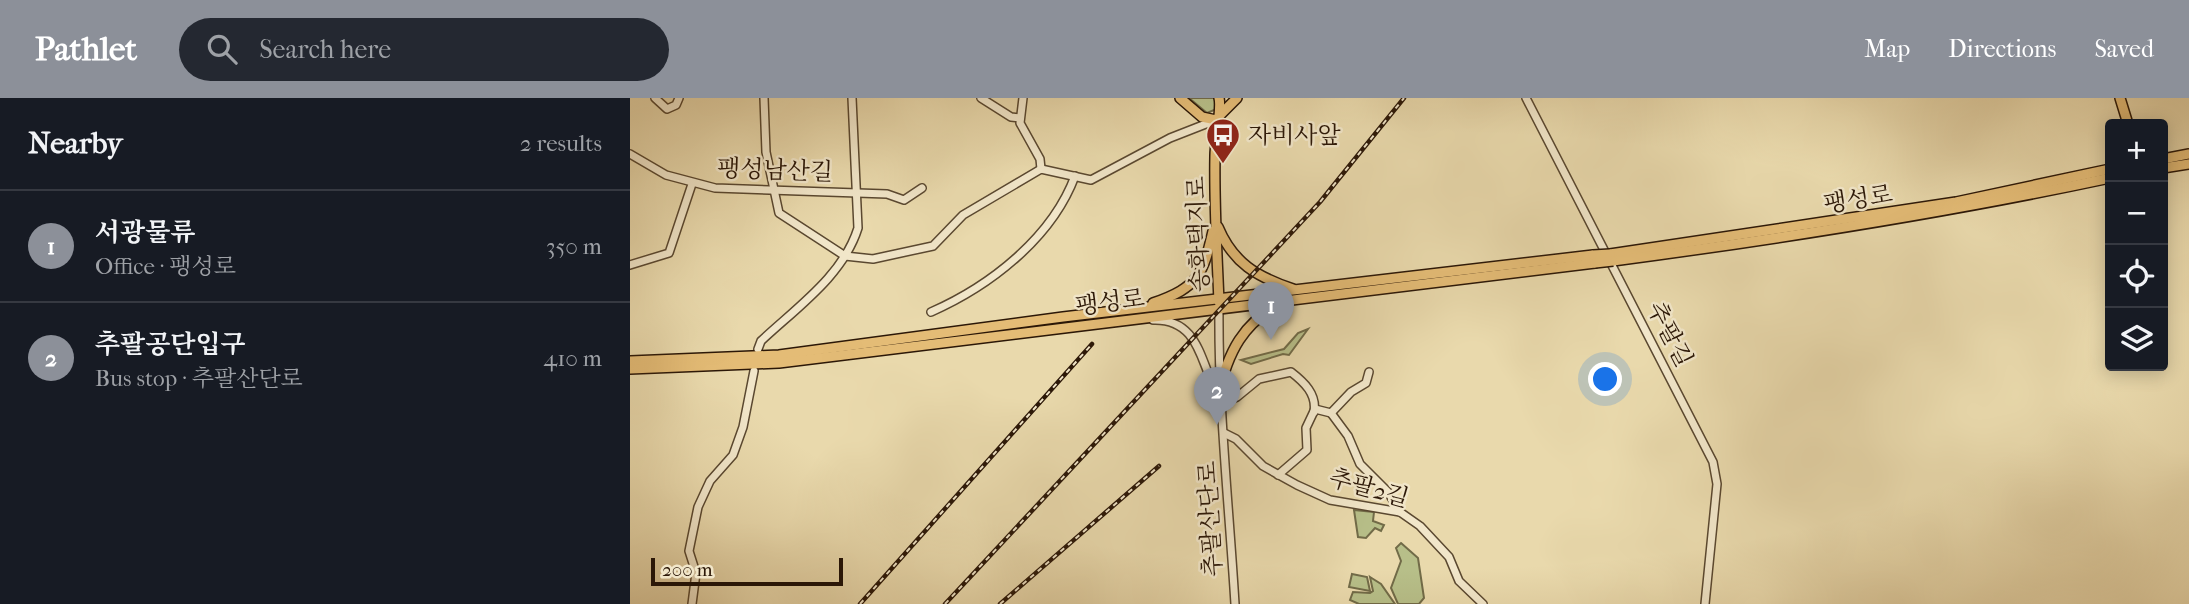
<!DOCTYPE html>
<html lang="en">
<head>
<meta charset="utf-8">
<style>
  body { margin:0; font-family:"IM FELL French Canon","Noto Serif KR",serif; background:#242831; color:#f1f3f6 }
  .controls { position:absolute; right:21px; top:21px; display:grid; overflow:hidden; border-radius:7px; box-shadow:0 4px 18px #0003 }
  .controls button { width:63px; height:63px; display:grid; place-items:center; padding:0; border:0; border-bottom:2px solid #363941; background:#171b24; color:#f1f3f6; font:35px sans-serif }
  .scale { position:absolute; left:21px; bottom:18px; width:192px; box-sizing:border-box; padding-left:7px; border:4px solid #2b1707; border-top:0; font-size:19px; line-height:24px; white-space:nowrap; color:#2b1707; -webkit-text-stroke:5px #f1e6c9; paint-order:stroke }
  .you { position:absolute; left:976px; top:282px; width:24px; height:24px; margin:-18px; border:5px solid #fff; border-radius:50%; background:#1a73e8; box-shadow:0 0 0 10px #1a73e833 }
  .badge { display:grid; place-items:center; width:46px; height:46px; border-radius:50%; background:#8c9099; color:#fff; font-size:23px; font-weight:700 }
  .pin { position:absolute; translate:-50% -58px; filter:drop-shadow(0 2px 4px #0008) }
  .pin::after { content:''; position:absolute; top:37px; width:24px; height:21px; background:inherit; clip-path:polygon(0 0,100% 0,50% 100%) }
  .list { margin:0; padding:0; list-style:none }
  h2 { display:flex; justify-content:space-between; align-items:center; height:91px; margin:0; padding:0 28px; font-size:30px }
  h2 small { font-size:23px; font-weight:400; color:#9ea1a6 }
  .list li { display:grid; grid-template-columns:46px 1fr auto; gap:21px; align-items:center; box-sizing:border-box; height:112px; padding:0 28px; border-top:2px solid #363941 }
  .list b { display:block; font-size:26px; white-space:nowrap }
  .list p { margin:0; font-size:23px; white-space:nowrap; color:#9ea1a6 }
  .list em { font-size:23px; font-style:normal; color:#9ea1a6 }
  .icon { flex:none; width:38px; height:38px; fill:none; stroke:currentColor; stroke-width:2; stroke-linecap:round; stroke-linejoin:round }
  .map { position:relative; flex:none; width:1559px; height:506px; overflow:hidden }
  header { display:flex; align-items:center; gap:42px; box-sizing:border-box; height:98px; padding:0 35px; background:#8c9099; color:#fff }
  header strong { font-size:33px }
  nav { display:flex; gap:38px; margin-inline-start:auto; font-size:24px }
  .search { width:490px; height:63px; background:#242831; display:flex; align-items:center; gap:18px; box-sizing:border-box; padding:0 24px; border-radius:38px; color:#9ea1a6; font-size:26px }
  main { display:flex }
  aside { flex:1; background:#171b24 }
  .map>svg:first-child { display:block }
  .green { fill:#b7bf89; stroke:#716b48; stroke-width:2 }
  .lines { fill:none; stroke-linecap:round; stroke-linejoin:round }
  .minor-casing { stroke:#5a4830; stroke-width:10 }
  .major-casing { stroke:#2b1707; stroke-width:12 }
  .minor { stroke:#f1e6c9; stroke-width:7 }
  .major { stroke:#e4bc76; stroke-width:9 }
  .rail-casing { stroke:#2b1707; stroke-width:4.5 }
  .rail { stroke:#f1e6c9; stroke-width:2; stroke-dasharray:5; stroke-linecap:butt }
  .major-bridge-casing { stroke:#2b1707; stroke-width:12; stroke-linecap:butt }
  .major-bridge { stroke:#e4bc76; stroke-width:9 }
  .labels { text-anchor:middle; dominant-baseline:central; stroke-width:5; stroke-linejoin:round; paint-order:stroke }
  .poi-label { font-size:24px; fill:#2b1707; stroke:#f1e6c9; text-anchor:start }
  .street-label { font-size:24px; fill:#2b1707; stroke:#f1e6c9 }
</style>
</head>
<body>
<header>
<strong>Pathlet</strong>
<div class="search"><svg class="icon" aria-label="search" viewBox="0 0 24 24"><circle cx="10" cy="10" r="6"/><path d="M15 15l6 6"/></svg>Search here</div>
<nav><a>Map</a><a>Directions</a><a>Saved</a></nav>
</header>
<main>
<aside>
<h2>Nearby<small>2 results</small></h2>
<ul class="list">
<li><span class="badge">1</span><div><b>서광물류</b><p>Office · 팽성로</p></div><em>350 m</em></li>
<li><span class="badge">2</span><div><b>추팔공단입구</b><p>Bus stop · 추팔산단로</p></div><em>410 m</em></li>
</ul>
</aside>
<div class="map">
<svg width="1559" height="506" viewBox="0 0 1559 506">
  <rect width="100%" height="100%" fill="#e9d9ac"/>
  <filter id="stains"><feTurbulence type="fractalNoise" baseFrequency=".00286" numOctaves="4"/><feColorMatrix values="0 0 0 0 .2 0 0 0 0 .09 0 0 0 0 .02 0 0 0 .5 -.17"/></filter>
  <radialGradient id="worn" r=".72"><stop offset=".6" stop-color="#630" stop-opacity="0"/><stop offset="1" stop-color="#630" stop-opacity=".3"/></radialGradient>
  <g class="green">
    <polygon points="559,0 586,0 589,10 577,15"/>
    <polygon points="678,231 659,257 653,256 621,266 611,262 654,251 668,235"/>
    <polygon points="724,412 744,414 743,423 754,427 751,433 745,430 736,440 728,439"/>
    <polygon points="771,445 788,460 794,500 789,506 768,506 761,490 771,463 766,450"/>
    <polygon points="722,476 737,479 740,493 719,489"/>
    <polygon points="740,479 751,486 765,506 729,506 720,502 723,494 740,495 743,493"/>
  </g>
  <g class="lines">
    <g class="minor-casing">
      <g id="minor">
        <polyline points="25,0 37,11 46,7 49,0"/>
        <polyline points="134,0 136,54 149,115 215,158 243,161 303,148 333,117 411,71 461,82 540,40 586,22"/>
        <polyline points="351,0 381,19 390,20"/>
        <polyline points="393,0 390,25 410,61 411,71"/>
        <polyline points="896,0 1083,364 1087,386 1075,506"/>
        <polyline points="0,56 36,77 85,90 257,96 274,102 292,90"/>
        <polyline points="0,167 39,155 62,86"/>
        <path d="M589,209C588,308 599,407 605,506"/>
        <path d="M301,214C360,188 422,140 445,78"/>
        <path d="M523,222C579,220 569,287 597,303L607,299L629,281L661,274C674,284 687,296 684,314"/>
        <path d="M128,251L131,243C166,210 213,178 228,130L222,0"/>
        <polyline points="701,315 718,338 730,366 758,394 770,414"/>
        <polyline points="594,335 606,341 633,368 667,387 700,402 770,414 790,428 819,459 829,483 853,506"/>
        <polyline points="648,377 677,352 676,330 685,311 701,315 721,294 736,285 739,274"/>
        <polyline points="62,506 66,475 59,453 68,409 80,383 103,357 113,329 124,273"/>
      </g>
    </g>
    <g class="major-casing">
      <g id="major">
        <polyline points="550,0 572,19 586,22"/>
        <polyline points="1490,0 1498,26"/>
        <polyline points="589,18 607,0"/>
        <polyline points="1533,61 1559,56"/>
        <polyline points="1533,70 1559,66"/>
        <path d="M588,129C603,165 627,179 663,191"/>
        <polyline points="980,156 1326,104 1480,71"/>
        <path d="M983,163C1150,141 1316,115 1480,80"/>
        <path d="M589,204C587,155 584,106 585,58C585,42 592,10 589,0"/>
        <path d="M523,205C569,189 573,176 583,133"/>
        <polyline points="0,263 149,257 433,219 963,157"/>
        <polyline points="0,271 149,265 965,165"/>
        <path d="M588,298C597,257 613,221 655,205"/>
      </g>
    </g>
    <use href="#minor" class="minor"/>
    <use href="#major" class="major"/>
    <g class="rail-casing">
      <g id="rail">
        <polyline points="230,506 462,246"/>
        <polyline points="315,506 690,104 774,0"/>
        <polyline points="370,506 529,368"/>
      </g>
    </g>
    <use href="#rail" class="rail"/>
    <g class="major-bridge-casing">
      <g id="major-bridge">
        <polyline points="963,157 980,156"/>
        <polyline points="965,165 983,163"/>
      </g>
    </g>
    <use href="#major-bridge" class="major-bridge"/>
  </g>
  <defs>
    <g id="bus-pin" transform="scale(1.75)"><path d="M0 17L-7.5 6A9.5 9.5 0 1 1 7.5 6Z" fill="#8f2418" stroke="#f1e6c9"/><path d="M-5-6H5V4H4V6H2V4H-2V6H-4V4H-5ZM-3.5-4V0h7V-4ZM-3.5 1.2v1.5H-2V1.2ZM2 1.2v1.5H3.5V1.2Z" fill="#fff"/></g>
  </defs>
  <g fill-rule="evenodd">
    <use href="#bus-pin" x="593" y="37"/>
  </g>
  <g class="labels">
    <g class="poi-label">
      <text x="618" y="37">자비사앞</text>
    </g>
    <g class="street-label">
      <text transform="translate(145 72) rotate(2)">팽성남산길</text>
      <text transform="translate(1228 101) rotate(-9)">팽성로</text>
      <text transform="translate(568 136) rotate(-92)">송화택지로</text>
      <text transform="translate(480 204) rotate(-7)">팽성로</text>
      <text transform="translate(1040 236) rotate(63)">추팔길</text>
      <text transform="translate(739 390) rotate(16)">추팔2길</text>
      <text transform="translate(580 421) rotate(-93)">추팔산단로</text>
    </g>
  </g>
  <rect width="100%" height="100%" filter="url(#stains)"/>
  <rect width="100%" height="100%" fill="url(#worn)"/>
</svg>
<div class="controls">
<button>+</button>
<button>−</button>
<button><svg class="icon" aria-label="locate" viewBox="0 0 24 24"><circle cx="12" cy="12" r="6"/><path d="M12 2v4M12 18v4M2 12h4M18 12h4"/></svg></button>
<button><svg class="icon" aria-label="layers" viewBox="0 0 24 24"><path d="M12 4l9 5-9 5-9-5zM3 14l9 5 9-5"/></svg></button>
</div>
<div class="scale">200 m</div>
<div class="you"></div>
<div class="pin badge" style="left:641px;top:242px">1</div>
<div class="pin badge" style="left:587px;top:327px">2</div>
</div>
</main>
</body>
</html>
